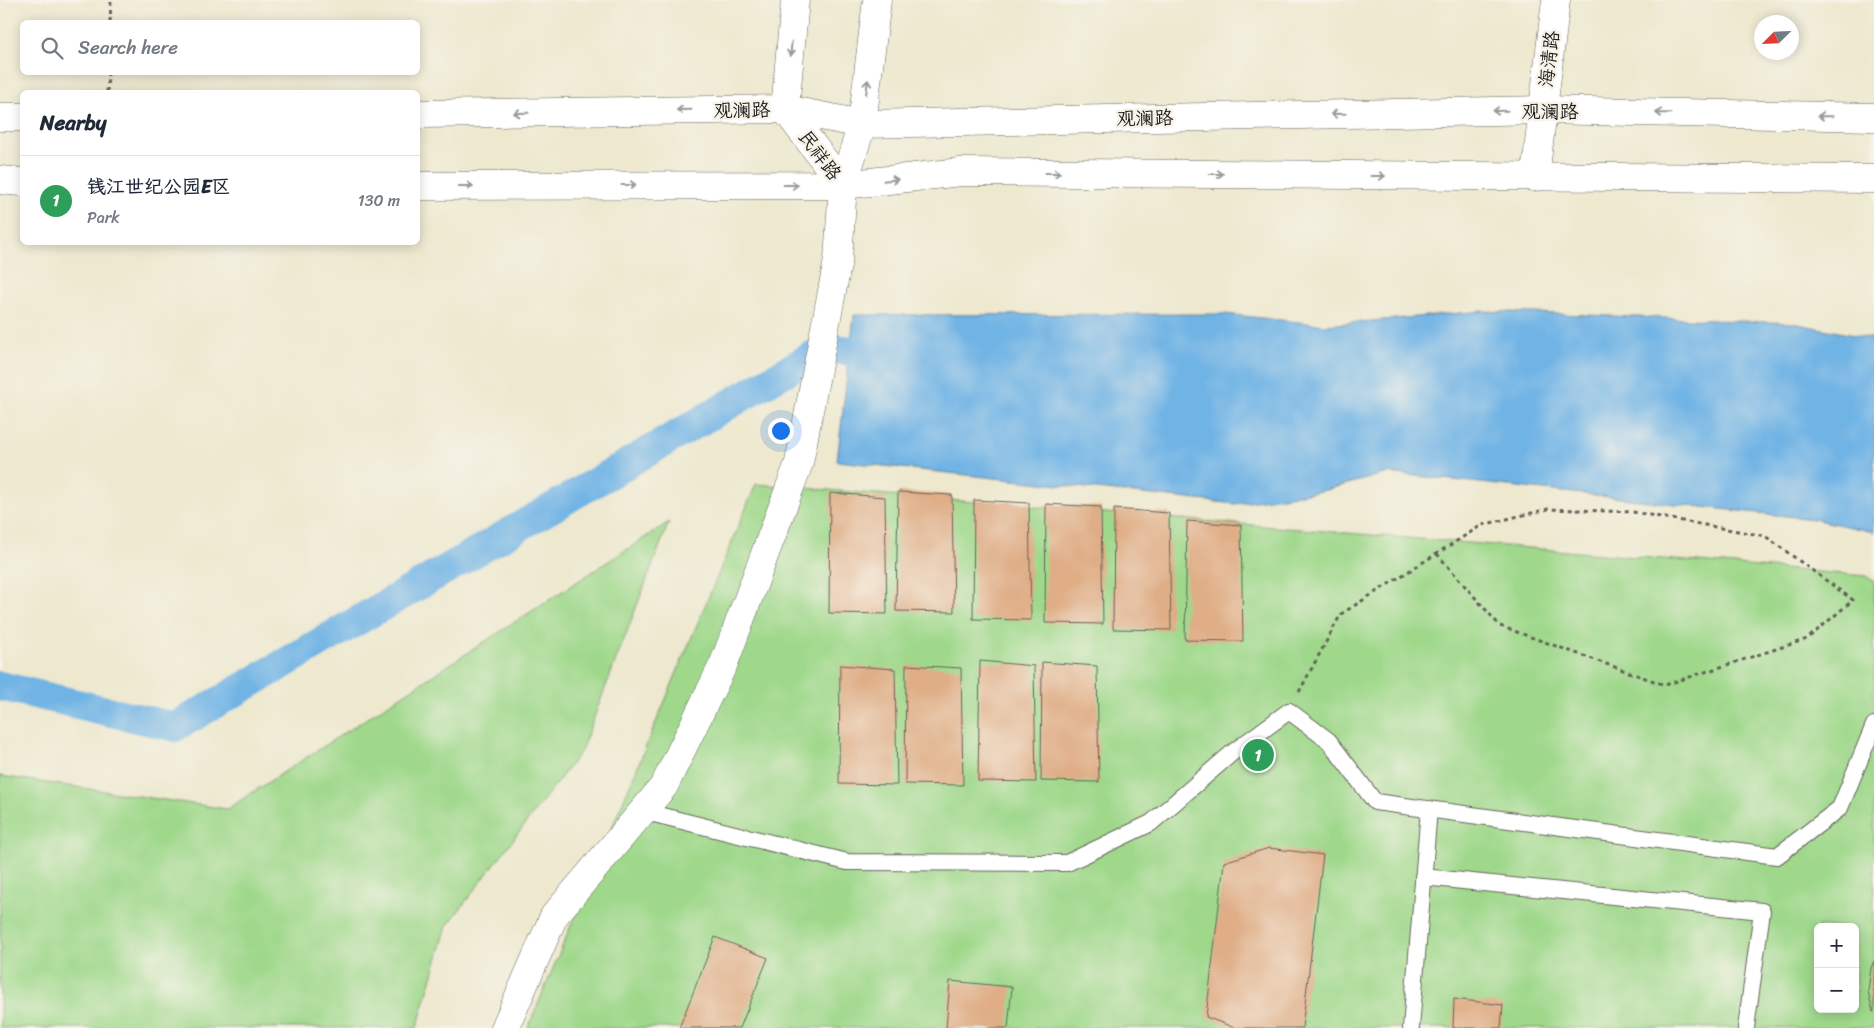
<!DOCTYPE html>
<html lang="en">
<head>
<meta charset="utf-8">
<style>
  body { margin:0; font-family:Sriracha,"LXGW WenKai TC",sans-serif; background:#f6f6f7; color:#1f2937 }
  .controls { position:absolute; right:15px; bottom:15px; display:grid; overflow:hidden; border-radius:8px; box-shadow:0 2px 12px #0003 }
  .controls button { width:45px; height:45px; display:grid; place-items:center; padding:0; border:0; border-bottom:1px solid #e0e1e3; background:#fff; color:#1f2937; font:25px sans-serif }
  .compass { position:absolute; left:1754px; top:15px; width:45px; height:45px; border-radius:50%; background:#fff; box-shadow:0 2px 12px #0003; rotate:246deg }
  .you { position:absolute; left:780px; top:430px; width:18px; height:18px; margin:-12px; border:4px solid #fff; border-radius:50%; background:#1a73e8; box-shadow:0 0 0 8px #1a73e833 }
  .badge { display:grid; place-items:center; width:32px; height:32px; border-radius:50%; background:#d93025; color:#fff; font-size:16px; font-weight:700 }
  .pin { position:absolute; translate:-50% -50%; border:2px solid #fff; box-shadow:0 1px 5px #0006 }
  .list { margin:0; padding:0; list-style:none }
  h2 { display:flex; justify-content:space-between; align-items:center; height:65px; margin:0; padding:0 20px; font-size:21px }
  h2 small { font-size:16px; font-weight:400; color:#747a83 }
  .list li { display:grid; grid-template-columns:32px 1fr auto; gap:15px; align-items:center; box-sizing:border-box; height:90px; padding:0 20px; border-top:1px solid #e0e1e3 }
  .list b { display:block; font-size:19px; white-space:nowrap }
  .list p { margin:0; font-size:16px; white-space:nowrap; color:#747a83 }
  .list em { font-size:16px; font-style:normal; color:#747a83 }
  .icon { flex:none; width:28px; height:28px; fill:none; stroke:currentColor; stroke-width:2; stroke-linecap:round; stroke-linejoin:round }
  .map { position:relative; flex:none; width:1874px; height:1028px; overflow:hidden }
  .search { position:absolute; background:#fff; box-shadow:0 2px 12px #0003; left:20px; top:20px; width:400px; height:55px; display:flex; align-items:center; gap:12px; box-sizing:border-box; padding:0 18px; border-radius:8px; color:#747a83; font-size:19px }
  .panel { position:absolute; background:#fff; box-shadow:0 2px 12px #0003; left:20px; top:90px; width:400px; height:155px; border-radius:8px }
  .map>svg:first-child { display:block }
  .green { fill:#9fd88b; stroke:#5e7a54; fill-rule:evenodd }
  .water { fill:#70b3e5; stroke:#466880 }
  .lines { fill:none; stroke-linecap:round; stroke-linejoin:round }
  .canal { stroke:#70b3e5; stroke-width:30 }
  .building { fill:#dfad86 }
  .service-casing { stroke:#65635a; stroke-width:18 }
  .minor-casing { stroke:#65635a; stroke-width:29 }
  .secondary-casing { stroke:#65635a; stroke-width:29 }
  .primary-casing { stroke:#65635a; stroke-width:29 }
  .path { stroke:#65635a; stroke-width:3; stroke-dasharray:4 4; stroke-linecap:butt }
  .service { stroke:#fff; stroke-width:16 }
  .minor { stroke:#fff; stroke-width:28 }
  .secondary { stroke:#fff; stroke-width:28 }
  .primary { stroke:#fff; stroke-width:28 }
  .oneway { stroke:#999 }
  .labels { text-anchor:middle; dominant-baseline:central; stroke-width:5; stroke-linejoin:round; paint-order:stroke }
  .street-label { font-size:19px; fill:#1c1c1c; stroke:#f7f3e8 }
</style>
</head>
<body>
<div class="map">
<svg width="1874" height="1028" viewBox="0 0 1874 1028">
  <rect width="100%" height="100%" fill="#f7f3e8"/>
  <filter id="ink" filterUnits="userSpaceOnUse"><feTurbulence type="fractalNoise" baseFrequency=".02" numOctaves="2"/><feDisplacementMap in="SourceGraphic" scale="10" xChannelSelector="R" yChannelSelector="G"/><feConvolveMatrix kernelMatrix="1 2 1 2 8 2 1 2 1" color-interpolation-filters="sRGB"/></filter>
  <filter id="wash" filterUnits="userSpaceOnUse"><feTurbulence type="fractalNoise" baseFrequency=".0096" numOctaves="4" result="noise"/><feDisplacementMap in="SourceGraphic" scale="20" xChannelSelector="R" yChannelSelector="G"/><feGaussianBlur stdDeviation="1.12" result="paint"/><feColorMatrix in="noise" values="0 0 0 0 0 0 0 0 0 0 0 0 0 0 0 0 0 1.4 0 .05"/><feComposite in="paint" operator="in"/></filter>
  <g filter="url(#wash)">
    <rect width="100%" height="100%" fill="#ede8ce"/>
    <g class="green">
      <path d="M756,484L1867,576L1874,582V1028H528ZM1818,927H1855V1009H1818Z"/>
      <polygon points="669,522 581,751 447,926 417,1028 0,1028 0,776 227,809"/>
    </g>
    <polygon class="water" points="1483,311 1793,323 1874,339 1874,532 1813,519 1388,473 1322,491 1235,504 837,461 854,315 1225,314 1326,325"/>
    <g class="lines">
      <polyline class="canal" points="0,686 175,727 826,348 891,356"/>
    </g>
    <g id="blocks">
      <g class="building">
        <polygon points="898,492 952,495 954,612 896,611"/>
        <polygon points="830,493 885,497 887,614 829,613"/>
        <polygon points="974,500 1029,503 1031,620 973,619"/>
        <polygon points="1046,504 1101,507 1103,624 1045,623"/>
        <polygon points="1114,509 1169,513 1171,630 1113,629"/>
        <polygon points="1187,521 1241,525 1243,641 1185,640"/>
        <polygon points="980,661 1034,666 1036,782 978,781"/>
        <polygon points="1042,662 1097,666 1099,782 1041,781"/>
        <polygon points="840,665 895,669 897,785 839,784"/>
        <polygon points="906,665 961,668 963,785 905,784"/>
        <polygon points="1269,848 1323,855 1302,1028 1235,1028 1206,1017 1224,862"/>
        <polygon points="715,937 768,958 740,1028 679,1028"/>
        <polygon points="1874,961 1874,1012 1873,1012 1868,991 1871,968"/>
        <polygon points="950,981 1012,987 1008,1028 946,1028"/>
        <polygon points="1454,999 1503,1005 1501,1028 1453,1028"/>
      </g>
    </g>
  </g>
  <g filter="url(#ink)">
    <use href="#blocks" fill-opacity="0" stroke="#65635a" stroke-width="1"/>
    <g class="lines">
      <g class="service-casing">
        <g id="service">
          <polyline points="642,811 847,862 1067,863 1151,823 1232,753 1289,711 1329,741 1375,802 1777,856 1840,808 1874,725"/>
          <polyline points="1423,877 1762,911 1746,1028"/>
          <polyline points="1411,1028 1429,809"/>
        </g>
      </g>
      <g class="minor-casing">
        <g id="minor">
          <polyline points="1535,177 1556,0"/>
          <polyline points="505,1028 554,916 664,786 724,663 799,463 838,260 843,185"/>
        </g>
      </g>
      <g class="secondary-casing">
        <g id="secondary">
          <polyline points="795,0 785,109 843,185"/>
          <polyline points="843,185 862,124 877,0"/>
        </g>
      </g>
      <g class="primary-casing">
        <g id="primary">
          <polyline points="418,114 785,109 862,124 1543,110 1874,117"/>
          <polyline points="0,117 22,117"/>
          <polyline points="0,180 22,182"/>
          <polyline points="418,186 843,185 961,172 1874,179"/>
        </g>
      </g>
      <g class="path">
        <polyline points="110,22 111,0"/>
        <polyline points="107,92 108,72"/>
        <polyline points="1299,692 1341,614 1482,525 1548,509 1633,512 1765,536 1853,600 1807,639 1665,685 1500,626 1437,554"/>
      </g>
      <use href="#service" class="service"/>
      <use href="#minor" class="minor"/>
      <use href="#secondary" class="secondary"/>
      <use href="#primary" class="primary"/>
    </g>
    <defs><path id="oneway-shaft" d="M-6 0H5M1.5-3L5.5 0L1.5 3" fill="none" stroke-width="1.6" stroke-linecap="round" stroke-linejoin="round" transform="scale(1.25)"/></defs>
    <g class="oneway">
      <use href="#oneway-shaft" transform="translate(791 49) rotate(95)"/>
      <use href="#oneway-shaft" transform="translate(867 87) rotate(-83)"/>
      <use href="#oneway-shaft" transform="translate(684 110) rotate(179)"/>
      <use href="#oneway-shaft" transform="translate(1500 111) rotate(179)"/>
      <use href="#oneway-shaft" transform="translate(521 113) rotate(179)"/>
      <use href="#oneway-shaft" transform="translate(1663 113) rotate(-179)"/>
      <use href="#oneway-shaft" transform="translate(1338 114) rotate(179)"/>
      <use href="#oneway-shaft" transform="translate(1825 116) rotate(-179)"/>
      <use href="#oneway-shaft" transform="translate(1053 173)"/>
      <use href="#oneway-shaft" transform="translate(1216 174)"/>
      <use href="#oneway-shaft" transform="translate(1378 176)"/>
      <use href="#oneway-shaft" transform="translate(891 180) rotate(-6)"/>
      <use href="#oneway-shaft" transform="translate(629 185)"/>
      <use href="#oneway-shaft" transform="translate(791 185)"/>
      <use href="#oneway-shaft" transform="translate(466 186)"/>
    </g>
  </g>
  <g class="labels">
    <g class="street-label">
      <text transform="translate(1549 59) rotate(-83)">海清路</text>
      <text transform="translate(742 110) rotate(-1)">观澜路</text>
      <text x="1550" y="111">观澜路</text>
      <text transform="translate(1145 118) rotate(-1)">观澜路</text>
      <text transform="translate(820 155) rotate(53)">民祥路</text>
    </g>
  </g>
</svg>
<div class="controls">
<button>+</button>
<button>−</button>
</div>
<svg class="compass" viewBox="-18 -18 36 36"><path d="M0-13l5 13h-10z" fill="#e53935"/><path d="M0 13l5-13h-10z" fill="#747a83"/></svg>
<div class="you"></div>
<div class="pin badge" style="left:1258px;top:755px;background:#2e9e5b">1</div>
<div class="search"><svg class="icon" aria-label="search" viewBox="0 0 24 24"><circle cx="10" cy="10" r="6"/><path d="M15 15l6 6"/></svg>Search here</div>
<section class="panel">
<h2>Nearby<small></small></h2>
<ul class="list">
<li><span class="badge" style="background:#2e9e5b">1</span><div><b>钱江世纪公园E区</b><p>Park</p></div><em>130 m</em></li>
</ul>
</section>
</div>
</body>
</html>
